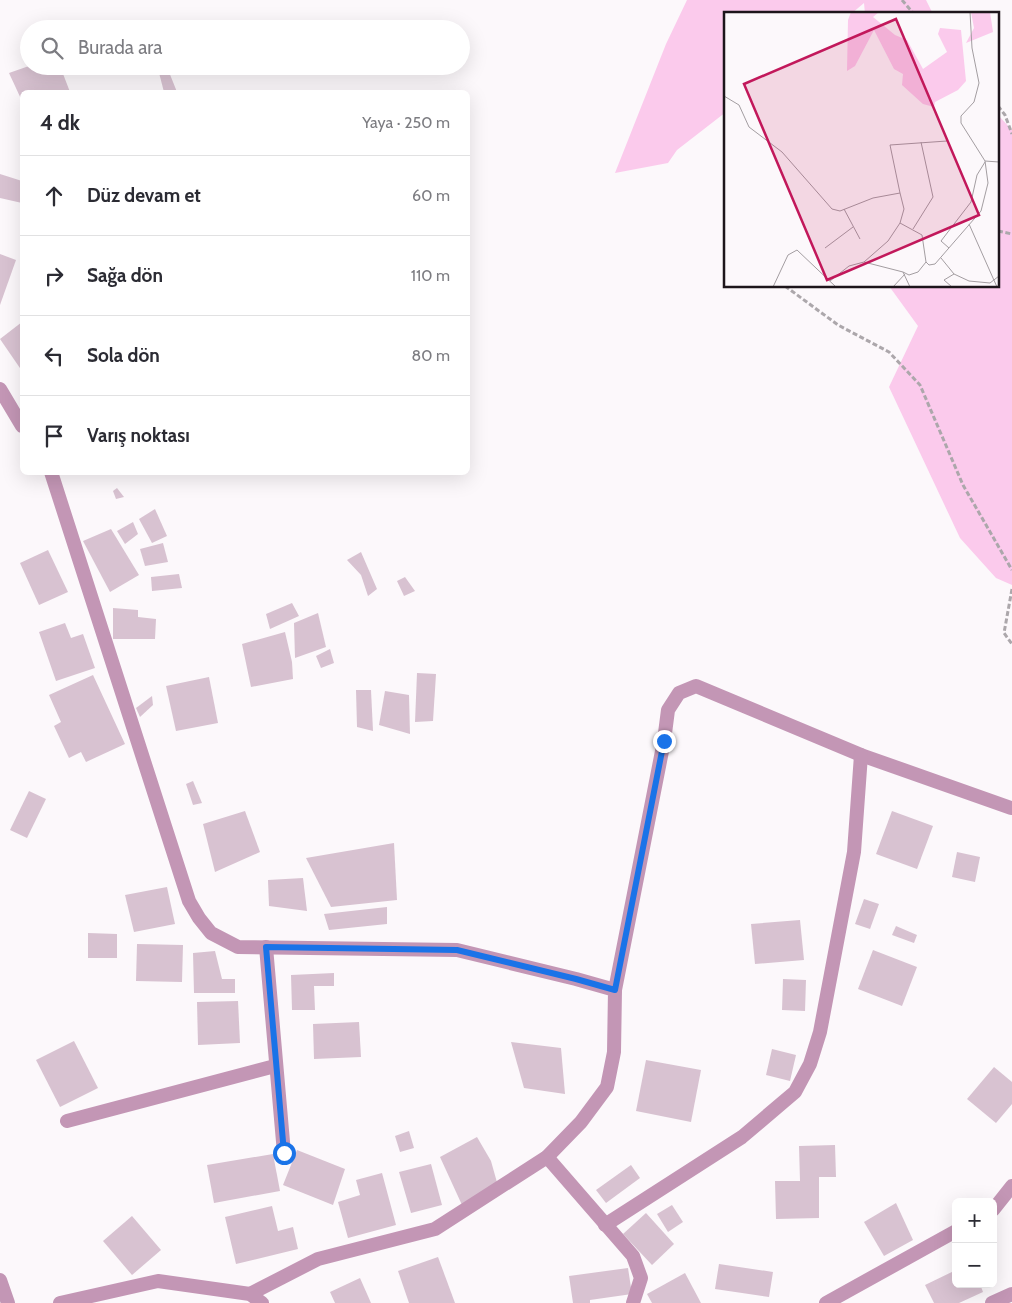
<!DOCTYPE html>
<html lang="tr">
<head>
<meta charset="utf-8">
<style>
  body { margin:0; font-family:Cabin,sans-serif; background:#f7f7f7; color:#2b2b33 }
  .controls { position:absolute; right:15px; bottom:15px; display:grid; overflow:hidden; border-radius:8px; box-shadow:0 5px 20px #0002 }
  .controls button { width:45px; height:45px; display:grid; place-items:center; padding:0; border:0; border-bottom:1px solid #e1e1e2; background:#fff; color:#2b2b33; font:25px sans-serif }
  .stop { position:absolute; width:15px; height:15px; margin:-11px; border:4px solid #1a73e8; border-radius:50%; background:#fff }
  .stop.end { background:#1a73e8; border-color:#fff; box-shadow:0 1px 5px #0008 }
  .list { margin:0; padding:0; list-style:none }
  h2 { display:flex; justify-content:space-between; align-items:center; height:65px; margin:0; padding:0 20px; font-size:21px }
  h2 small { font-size:16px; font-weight:400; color:#7c7c81 }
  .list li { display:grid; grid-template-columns:32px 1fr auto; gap:15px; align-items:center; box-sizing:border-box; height:80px; padding:0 20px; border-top:1px solid #e1e1e2 }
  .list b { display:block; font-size:19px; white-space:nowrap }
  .list em { font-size:16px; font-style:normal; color:#7c7c81 }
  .icon { flex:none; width:28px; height:28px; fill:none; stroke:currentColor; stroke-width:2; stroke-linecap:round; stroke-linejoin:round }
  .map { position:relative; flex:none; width:1012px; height:1303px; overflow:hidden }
  .search { position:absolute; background:#fff; box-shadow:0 5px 20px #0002; left:20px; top:20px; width:450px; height:55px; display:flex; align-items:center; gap:12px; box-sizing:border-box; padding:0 18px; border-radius:28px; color:#7c7c81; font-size:19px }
  .panel { position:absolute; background:#fff; box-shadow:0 5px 20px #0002; left:20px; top:90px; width:450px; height:385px; border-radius:8px }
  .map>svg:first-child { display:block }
  .green { fill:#fbcaec }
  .building { fill:#d8c2d1 }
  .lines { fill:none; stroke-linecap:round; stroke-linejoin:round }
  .path { stroke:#aca7ab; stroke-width:3; stroke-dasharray:5 2.5; stroke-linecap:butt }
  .minor { stroke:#c396b5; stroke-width:14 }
  .route { stroke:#1a73e8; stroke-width:6 }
  .inset-road { fill:none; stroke:#a39da1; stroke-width:1 }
  .view { fill:#c2185b; fill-opacity:0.15; stroke:#c2185b; stroke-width:2.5 }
  .inset-edge { fill:none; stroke:#1d151b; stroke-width:2.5 }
</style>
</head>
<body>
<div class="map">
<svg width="1012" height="1303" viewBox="0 0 1012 1303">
  <rect width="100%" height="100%" fill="#fcf8fb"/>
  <g class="green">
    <polygon points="687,0 926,0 933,14 865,14 864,3 851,14 726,14 726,112 677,150 668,163 615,173 666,44"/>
    <polygon points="998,115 1012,130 1012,585 996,578 960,538 889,387 918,326 889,286 998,286"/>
  </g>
  <g class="building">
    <polygon points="29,66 60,66 70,92 22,92 22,101 9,73"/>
    <polygon points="167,67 177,92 164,92 158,69"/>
    <polygon points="0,174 22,181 22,203 0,198"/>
    <polygon points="0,254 16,260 0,305"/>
    <polygon points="22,322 22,371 0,339"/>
    <polygon points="117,488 124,497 116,499 113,491"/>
    <polygon points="155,509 167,536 152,543 139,519"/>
    <polygon points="133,522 138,534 125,544 117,531"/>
    <polygon points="111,529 139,575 110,592 83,541"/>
    <polygon points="163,543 168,562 145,566 140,549"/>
    <polygon points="48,550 68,592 39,605 20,563"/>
    <polygon points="361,552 377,589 368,596 361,575 347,560"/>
    <polygon points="179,574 182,588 152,591 151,577"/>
    <polygon points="405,577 415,591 404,596 397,581"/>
    <polygon points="292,603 299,616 270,629 266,614"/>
    <polygon points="113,608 138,610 138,617 156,619 155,639 113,639"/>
    <polygon points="318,613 326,647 295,658 294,623"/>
    <polygon points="65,623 71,638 83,634 95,668 56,681 39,632"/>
    <polygon points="285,632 292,662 293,679 251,687 242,644"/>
    <polygon points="330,649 334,663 321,668 316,656"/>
    <polygon points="417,673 436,674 433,721 415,722"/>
    <polygon points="93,675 125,744 86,762 81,752 69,758 54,726 61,722 49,695"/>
    <polygon points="209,677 218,723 176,731 166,686"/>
    <polygon points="356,690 371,690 373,731 357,727"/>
    <polygon points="385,691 409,695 410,734 379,725"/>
    <polygon points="152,696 153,705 140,717 136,708"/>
    <polygon points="193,781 202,803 193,805 186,784"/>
    <polygon points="29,791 46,799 27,838 10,830"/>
    <polygon points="245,811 260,852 215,872 203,824"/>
    <polygon points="892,811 933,826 917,869 876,854"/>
    <polygon points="394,843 397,900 331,907 306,858"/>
    <polygon points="957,852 980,857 975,882 952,877"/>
    <polygon points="303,878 307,911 269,906 268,880"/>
    <polygon points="167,887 175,924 134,932 125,895"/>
    <polygon points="864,899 879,904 870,929 855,924"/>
    <polygon points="387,907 387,924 329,930 324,914"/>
    <polygon points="800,920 804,960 755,964 751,924"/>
    <polygon points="896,926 917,935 914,943 892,935"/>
    <polygon points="88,933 117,934 117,958 88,958"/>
    <polygon points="137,944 183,945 182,982 136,981"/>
    <polygon points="873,950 917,967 902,1006 858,989"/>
    <polygon points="215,951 222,979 235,979 235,993 194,993 193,953"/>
    <polygon points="334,973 334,986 314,986 315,1010 292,1010 291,975"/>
    <polygon points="783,979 806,980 805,1011 782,1010"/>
    <polygon points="238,1001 240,1043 198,1045 197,1002"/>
    <polygon points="359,1022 361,1057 314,1059 313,1024"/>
    <polygon points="74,1041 98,1088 60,1107 36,1060"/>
    <polygon points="511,1042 561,1048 565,1094 524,1088"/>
    <polygon points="772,1049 796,1055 790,1081 766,1075"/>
    <polygon points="646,1060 701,1070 691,1122 636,1111"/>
    <polygon points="994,1067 1012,1082 1012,1104 996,1123 967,1099"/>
    <polygon points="409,1131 414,1148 400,1152 395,1136"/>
    <polygon points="477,1137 491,1161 498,1186 462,1205 440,1157"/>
    <polygon points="835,1145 836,1177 819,1177 819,1218 776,1219 775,1181 800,1181 799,1146"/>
    <polygon points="297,1150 345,1169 333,1205 283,1185"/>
    <polygon points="273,1154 280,1191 214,1203 207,1165"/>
    <polygon points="431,1164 442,1205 411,1213 399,1172"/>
    <polygon points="631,1165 640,1178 606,1203 596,1190"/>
    <polygon points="382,1173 396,1225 348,1238 338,1202 360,1195 356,1180"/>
    <polygon points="896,1203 913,1240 884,1256 864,1222"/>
    <polygon points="672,1205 683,1222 668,1232 657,1214"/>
    <polygon points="272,1206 278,1231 293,1227 298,1249 236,1264 225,1217"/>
    <polygon points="646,1213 674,1244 652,1265 623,1234"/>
    <polygon points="132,1216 161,1250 132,1275 103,1241"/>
    <polygon points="438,1257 455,1303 409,1303 398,1271"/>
    <polygon points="719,1264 773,1272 769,1297 715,1289"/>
    <polygon points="628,1268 632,1294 590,1300 590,1303 573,1303 569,1276"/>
    <polygon points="956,1270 956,1284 980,1284 983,1292 959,1303 934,1303 925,1285"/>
    <polygon points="685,1273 701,1303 652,1303 647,1294"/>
    <polygon points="360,1278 371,1303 335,1303 330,1292"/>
  </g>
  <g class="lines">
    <g class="path">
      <polyline points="902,0 914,14"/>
      <polyline points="998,106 1005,115 1012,134"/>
      <polyline points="998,231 1012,234"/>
      <polyline points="785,286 838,325 889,352 920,385 963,485 1012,570"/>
      <polyline points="1012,589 1004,633 1012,644"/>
    </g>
    <g class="minor">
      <polyline points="0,389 22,426"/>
      <polyline points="51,472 189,901 199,918 211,933 238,947 457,950 576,979 615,990 614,1052 607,1087 581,1122 547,1157 435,1229 318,1259 250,1294"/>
      <polyline points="266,947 284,1153"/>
      <polyline points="615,990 664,741 668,710 679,693 696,686 861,755 1011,808"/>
      <polyline points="67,1121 275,1066"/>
      <polyline points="547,1157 633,1256 641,1278 633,1303"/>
      <polyline points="993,1210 1012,1186"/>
      <polyline points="605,1225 742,1137 795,1092 810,1064 820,1032 854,852 861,755"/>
      <polyline points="0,1280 8,1303"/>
      <polyline points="60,1303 158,1281 250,1294 262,1303"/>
      <polyline points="826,1303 956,1231"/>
      <polyline points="992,1303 1012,1294"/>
    </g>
  </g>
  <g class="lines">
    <polyline class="route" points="284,1153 266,947 457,950 576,979 615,990 664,741"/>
  </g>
  <g transform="translate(724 12)">
    <rect width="275" height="275" fill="#fcf8fb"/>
    <path d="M127,0H155L149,5L171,23L183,28L199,57L223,40L214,22L216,16L237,18L242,69L234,78L211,90L210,95L199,92L178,73L179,62L170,57L150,18L131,54L123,59L124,8ZM247,0H266L269,20L242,31L250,16Z" fill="#fbcaec"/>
    <path class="inset-road" d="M246,0L248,36L255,71L250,90L237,104V111L261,149L275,150M0,84L15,93L25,115L58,140L108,197L116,199L149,186L176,181L180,197L176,211L164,229L140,250M176,181L166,133L223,129M120,197L136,227M176,211L198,223L202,250M245,212L273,275M189,217L209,185L197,130M101,236L129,215M225,236L217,229L247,190L253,163L261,150M217,246L230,262L245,269L266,271L275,264M179,260L185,263L194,260L202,250L205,253L211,252L257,199L264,171L261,149M106,269L125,254L140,250L179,260L186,275M49,275L64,243L73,238L112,275M169,275L181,262M228,275L220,268L230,262"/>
    <path class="view" d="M172,7L255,203L103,268L20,72Z"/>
    <rect width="275" height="275" class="inset-edge"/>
  </g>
</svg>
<div class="controls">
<button>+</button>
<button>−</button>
</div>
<div class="stop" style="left:284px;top:1153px"></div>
<div class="stop end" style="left:664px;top:741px"></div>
<div class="search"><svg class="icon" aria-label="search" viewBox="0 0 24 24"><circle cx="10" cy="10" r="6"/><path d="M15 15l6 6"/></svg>Burada ara</div>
<section class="panel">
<h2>4 dk<small>Yaya · 250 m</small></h2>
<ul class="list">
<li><svg class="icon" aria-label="ahead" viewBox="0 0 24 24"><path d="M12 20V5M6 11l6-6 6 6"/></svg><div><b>Düz devam et</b></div><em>60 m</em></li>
<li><svg class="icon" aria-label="right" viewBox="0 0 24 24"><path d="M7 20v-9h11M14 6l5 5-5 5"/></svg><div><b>Sağa dön</b></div><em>110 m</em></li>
<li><svg class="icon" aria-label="left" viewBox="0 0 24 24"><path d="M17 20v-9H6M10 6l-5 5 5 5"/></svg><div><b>Sola dön</b></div><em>80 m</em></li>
<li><svg class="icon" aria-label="arrive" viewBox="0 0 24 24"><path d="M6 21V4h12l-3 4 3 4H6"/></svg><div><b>Varış noktası</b></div></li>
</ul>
</section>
</div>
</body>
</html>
